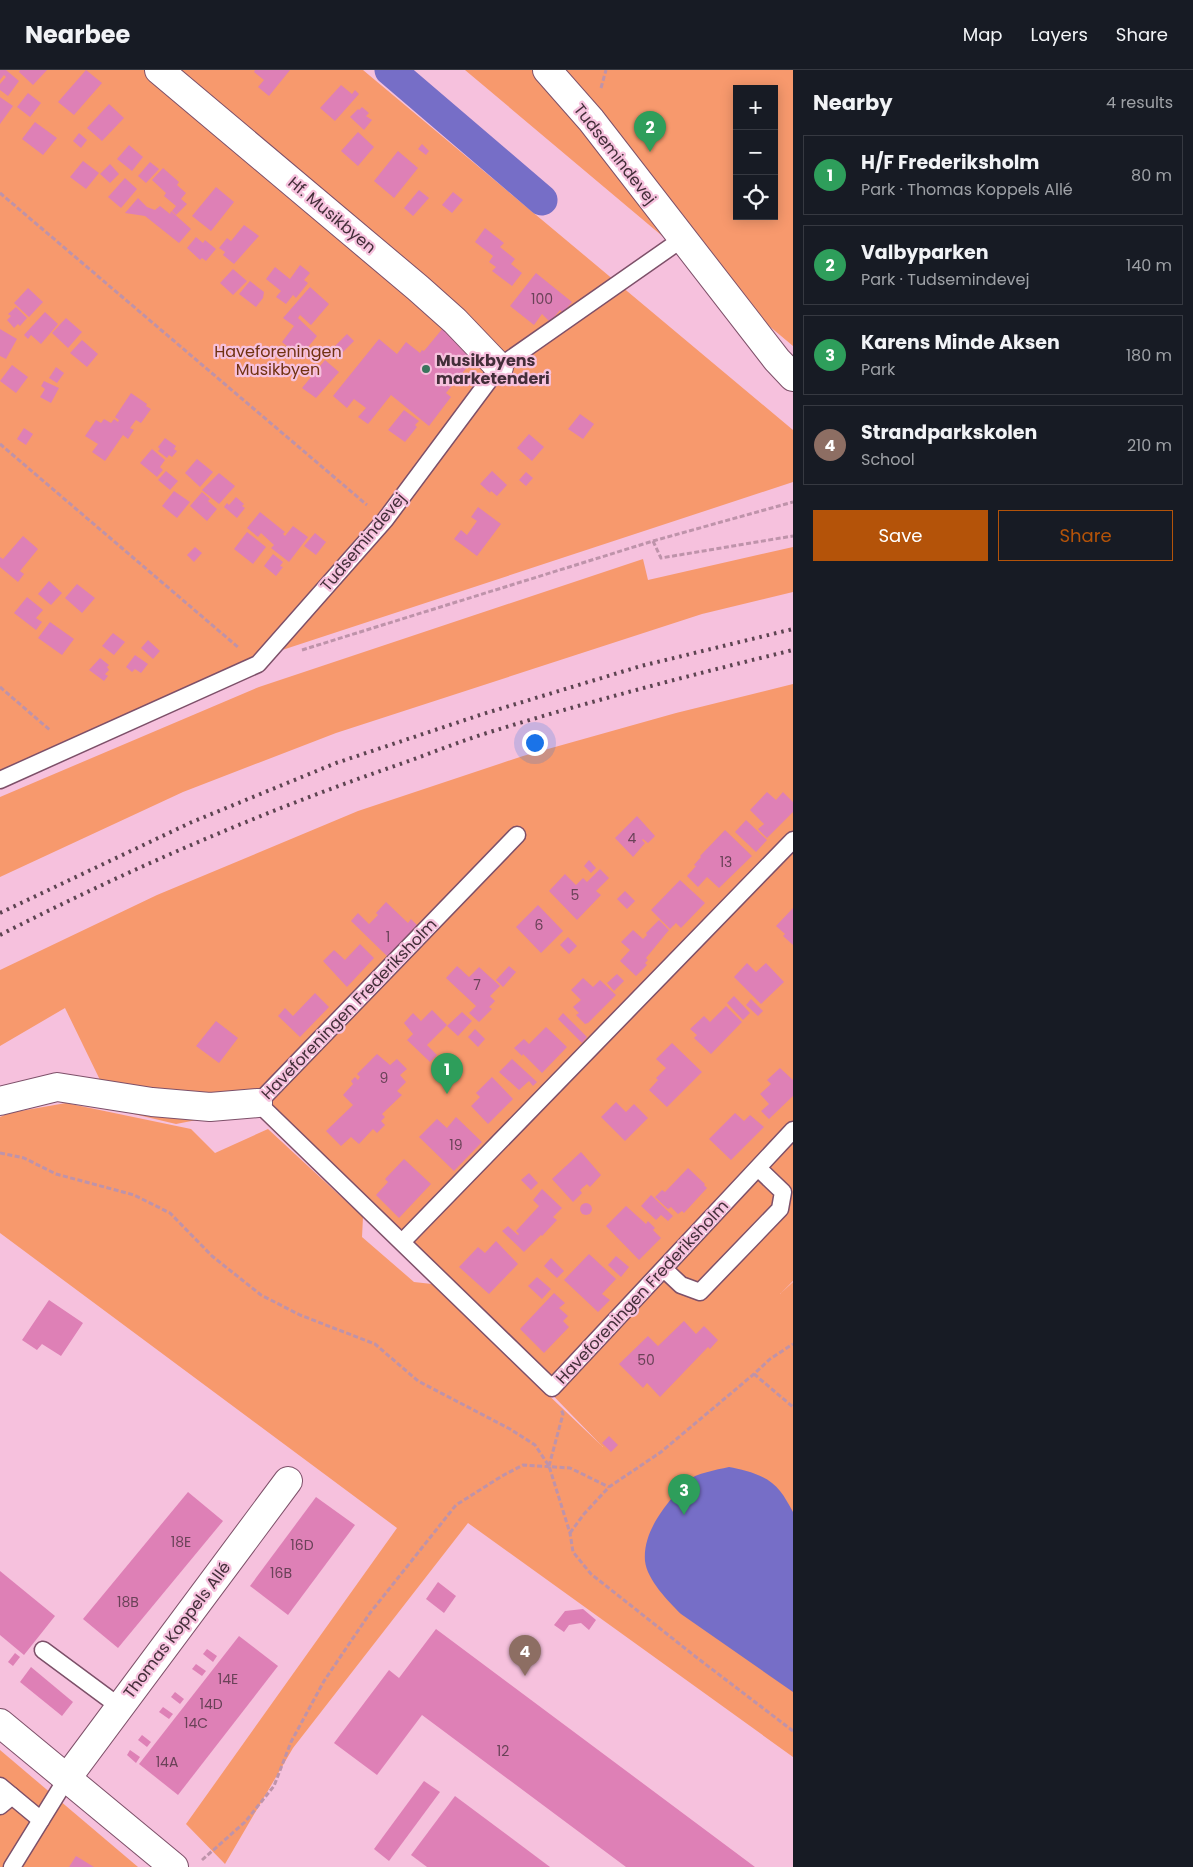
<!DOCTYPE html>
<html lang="en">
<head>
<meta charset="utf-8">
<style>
  body { margin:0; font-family:Poppins,sans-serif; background:#242831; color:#f1f3f6 }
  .controls { position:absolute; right:15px; top:15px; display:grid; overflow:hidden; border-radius:0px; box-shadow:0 2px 12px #0003 }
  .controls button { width:45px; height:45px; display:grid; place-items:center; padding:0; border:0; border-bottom:1px solid #363941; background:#171b24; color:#f1f3f6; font:25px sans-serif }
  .you { position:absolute; left:534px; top:672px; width:18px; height:18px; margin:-12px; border:4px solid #fff; border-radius:50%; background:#1a73e8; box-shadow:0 0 0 8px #1a73e833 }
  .badge { display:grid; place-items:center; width:32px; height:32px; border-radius:50%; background:#b45309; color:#fff; font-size:16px; font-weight:700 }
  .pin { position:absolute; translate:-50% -41px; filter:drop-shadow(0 1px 2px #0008) }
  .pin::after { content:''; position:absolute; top:26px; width:18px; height:15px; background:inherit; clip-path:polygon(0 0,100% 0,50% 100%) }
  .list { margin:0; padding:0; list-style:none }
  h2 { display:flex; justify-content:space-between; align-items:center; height:65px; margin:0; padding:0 20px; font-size:21px }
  h2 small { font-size:16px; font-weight:400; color:#9ea1a6 }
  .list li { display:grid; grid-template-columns:32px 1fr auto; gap:15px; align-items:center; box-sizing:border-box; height:80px; margin:0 10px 10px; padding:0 10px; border:1px solid #363941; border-radius:0px }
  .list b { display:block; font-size:19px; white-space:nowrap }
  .list p { margin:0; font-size:16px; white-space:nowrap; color:#9ea1a6 }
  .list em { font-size:16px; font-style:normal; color:#9ea1a6 }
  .actions { display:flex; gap:10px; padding:15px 20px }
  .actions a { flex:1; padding:11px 0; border:1px solid #b45309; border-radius:0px; text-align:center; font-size:18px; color:#b45309 }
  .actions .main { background:#b45309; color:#fff }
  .icon { flex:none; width:28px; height:28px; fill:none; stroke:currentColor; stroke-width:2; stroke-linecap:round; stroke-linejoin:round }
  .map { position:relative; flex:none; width:793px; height:1797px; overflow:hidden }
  header { display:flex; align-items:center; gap:30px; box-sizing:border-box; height:70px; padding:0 25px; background:#171b24; border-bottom:1px solid #363941 }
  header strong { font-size:24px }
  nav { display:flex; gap:28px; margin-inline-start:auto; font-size:18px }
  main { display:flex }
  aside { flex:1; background:#171b24 }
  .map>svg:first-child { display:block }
  .green { fill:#f7996d; fill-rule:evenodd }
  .water { fill:#766ec7 }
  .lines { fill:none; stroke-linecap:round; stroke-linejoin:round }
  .canal { stroke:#766ec7; stroke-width:31 }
  .building { fill:#de80b6 }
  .lane-casing { stroke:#7d5069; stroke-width:19 }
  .street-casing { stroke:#7d5069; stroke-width:30 }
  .path { stroke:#be93aa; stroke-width:3; stroke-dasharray:5 2.5; stroke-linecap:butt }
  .lane { stroke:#fff; stroke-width:16 }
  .street { stroke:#fff; stroke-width:28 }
  .rail { stroke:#5d4451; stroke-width:4; stroke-dasharray:2.5 5; stroke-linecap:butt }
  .poi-dot { fill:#3a745d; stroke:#f6c1dd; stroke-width:2 }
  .labels { text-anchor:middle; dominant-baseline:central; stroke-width:4.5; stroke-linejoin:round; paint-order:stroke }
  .number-label { font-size:14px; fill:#6a4258 }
  .street-label { font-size:16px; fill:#432e39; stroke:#f6c1dd }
  .park-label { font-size:16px; fill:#703211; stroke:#f6c1dd }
  .poi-label { font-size:16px; font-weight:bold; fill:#432e39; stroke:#f6c1dd; text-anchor:start }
</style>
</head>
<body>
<header>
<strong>Nearbee</strong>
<nav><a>Map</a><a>Layers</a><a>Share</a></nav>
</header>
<main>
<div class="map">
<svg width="793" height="1797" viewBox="0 0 793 1797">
  <rect width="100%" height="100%" fill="#f6c1dd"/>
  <g class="green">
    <polygon points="0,0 363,0 793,360 793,412 246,592 0,711"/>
    <path d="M465,0H793V276ZM737,19H774V146H737Z"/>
    <polygon points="793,477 793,522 702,544 336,663 183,722 0,807 0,727 259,617 643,489 648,510"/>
    <polygon points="793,614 793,1211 780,1224 793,1212 793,1687 468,1453 293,1678 225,1794 186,1754 397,1458 0,1163 0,1047 9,1043 66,1033 191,1059 215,1083 268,1059 363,1147 362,1167 414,1212 432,1214 603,1377 403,1171 253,1039 176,1054 100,1036 101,1012 65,938 0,976 0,900 157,825 358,741 523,686 676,643"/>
    <polygon points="0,1680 138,1797 0,1797"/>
  </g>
  <path class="water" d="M729,1397C746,1400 769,1406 780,1421C785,1427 789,1435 793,1442V1622L681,1544C669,1532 647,1510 645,1491C643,1465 660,1442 676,1423C679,1419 682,1414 686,1411C698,1403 715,1400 729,1397Z"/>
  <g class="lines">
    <polyline class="canal" points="390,0 542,130"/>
  </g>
  <g class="building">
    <polygon points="0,0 6,0 19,11 8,26 0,20 0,14 6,7 4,5 0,10"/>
    <polygon points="20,0 47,0 33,15 19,2"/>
    <polygon points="86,0 102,13 74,45 58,32"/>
    <polygon points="255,0 290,0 269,26 258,17 264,10 254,2"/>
    <polygon points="341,15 352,24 355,20 359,24 335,51 320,38"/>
    <polygon points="28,23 41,33 30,47 17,37"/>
    <polygon points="0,27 13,36 0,54"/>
    <polygon points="109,34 124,48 102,71 87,58"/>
    <polygon points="362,37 369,43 366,46 372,50 364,60 350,47 358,39 359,40"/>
    <polygon points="35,52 57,68 43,85 22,69"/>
    <polygon points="358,62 374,77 358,96 341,81"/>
    <polygon points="79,63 87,70 81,78 73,71"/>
    <polygon points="422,74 429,81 426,85 418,79"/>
    <polygon points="129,75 143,87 132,101 117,89"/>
    <polygon points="398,81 418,98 394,128 374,111"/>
    <polygon points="83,91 99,103 86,119 70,107"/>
    <polygon points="150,92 159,99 146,113 138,106"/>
    <polygon points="110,94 119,104 110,113 100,104"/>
    <polygon points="163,98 179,112 177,115 186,123 181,129 187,134 176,145 172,141 176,136 164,126 166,123 152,110"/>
    <polygon points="125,108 137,119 121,138 108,127"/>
    <polygon points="216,117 234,132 211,161 192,146"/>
    <polygon points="419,120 429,128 413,146 404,138"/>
    <polygon points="453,122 463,130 452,143 442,135"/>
    <polygon points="138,128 147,137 155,140 160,136 170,144 171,141 191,159 179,173 145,146 125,143"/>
    <polygon points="244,155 259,166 234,194 223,185 225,182 219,178 227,168 231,171"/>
    <polygon points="485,158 504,173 500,177 515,189 511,194 522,203 512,216 492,201 496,197 489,192 493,186 475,172"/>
    <polygon points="196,167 203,173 205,170 216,179 206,191 202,188 200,190 187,178"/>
    <polygon points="300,195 310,203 304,210 308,213 296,228 293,225 286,234 276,227 281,221 266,209 275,197 290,209"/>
    <polygon points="233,199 247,211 233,225 220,213"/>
    <polygon points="536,203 572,232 563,243 560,240 550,252 542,244 534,255 510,236"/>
    <polygon points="250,211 264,222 263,228 256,237 239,224"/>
    <polygon points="310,217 329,234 311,255 300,245 298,248 317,266 300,287 282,272 294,256 283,248"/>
    <polygon points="28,218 43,232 29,247 14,233"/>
    <polygon points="16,237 27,248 20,256 18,254 14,258 7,250 11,246 8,244"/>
    <polygon points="45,242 58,254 41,274 31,265 28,269 24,265"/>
    <polygon points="66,248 82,262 68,278 52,263"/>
    <polygon points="443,258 477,285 446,323 451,327 429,356 391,325 368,354 358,347 366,338 354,329 347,338 333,326 379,269 397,284 406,272 420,283 422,280 424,281"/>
    <polygon points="0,259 17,269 6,289 0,286"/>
    <polygon points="347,264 354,271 342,283 335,276"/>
    <polygon points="82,270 98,284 87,297 70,283"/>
    <polygon points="325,290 339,302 316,328 302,318"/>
    <polygon points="12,295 28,307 16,323 0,311"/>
    <polygon points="56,297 64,303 57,313 49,308"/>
    <polygon points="44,311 59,318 51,333 40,327 45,319 41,316"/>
    <polygon points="131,323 147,334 146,336 151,339 141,353 136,350 130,358 134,360 128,369 123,365 105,391 92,382 98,374 85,366 96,350 101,353 104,349 111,353 114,349 118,352 119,350 115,347"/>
    <polygon points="404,340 419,351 415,355 417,357 405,372 388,360"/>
    <polygon points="580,344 594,354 583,369 568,359"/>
    <polygon points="24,358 33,364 26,375 17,369"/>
    <polygon points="529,364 544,377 532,391 517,378"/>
    <polygon points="165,368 176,376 174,379 177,381 172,387 169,385 167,388 158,381 160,379 158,377"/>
    <polygon points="152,379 165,390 160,397 163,400 157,407 140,393"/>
    <polygon points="197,389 213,402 200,417 185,403"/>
    <polygon points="166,401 178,411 170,420 158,410"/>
    <polygon points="492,401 507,415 497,426 491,421 490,423 480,414"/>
    <polygon points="526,402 533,408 526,416 519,410"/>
    <polygon points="219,403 235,416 219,434 202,420"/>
    <polygon points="174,421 190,432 177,448 162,436"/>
    <polygon points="202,422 210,429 208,431 217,439 207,451 190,436"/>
    <polygon points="236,427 244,434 242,436 245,438 237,448 224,437 227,433 229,435"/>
    <polygon points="478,437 501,454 477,486 454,469 461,460 467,465 477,451 471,447"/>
    <polygon points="260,442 285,462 283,464 285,466 293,456 308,467 289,492 271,478 274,475 261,463 258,467 247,458"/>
    <polygon points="247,462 266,477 253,494 234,479"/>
    <polygon points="315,463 326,472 316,485 304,476"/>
    <polygon points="23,466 38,479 20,501 24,504 18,512 0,497 0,487 3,489"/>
    <polygon points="195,477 202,483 194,492 187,485"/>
    <polygon points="273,484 283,492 280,496 283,497 276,506 264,496"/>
    <polygon points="49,511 62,523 51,535 38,524"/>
    <polygon points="77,514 95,528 82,543 65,528"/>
    <polygon points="27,527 43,540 36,548 42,552 36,560 14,543"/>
    <polygon points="50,552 74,569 62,585 38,568"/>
    <polygon points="113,563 125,572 114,585 102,576"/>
    <polygon points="148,570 160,581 153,589 141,578"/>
    <polygon points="135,585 148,594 141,603 135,599 132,602 126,597"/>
    <polygon points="100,588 109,595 107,597 109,600 105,604 108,606 104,611 89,600"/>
    <polygon points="767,722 776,730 783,722 793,732 793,742 767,768 758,759 764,754 750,740"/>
    <polygon points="637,746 655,766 648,773 643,769 642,770 645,773 633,787 615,768"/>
    <polygon points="746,750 767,770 756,782 735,762"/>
    <polygon points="725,760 752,786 719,818 707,807 698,817 687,806 696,796 694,795 701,787 700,786"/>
    <polygon points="589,790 596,798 591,803 584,796"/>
    <polygon points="600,799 609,808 596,821 601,825 577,850 549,821 565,804 576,815 583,808 587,812"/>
    <polygon points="680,810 705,833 681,858 676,853 670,859 651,840"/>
    <polygon points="625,821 635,831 627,839 617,829"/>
    <polygon points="386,832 408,853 411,849 417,855 388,887 351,851 358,843 369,854 378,845 376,843"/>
    <polygon points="538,835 563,861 541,883 516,857"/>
    <polygon points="793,838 793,875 783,866 785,864 776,856"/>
    <polygon points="659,850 669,860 646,888 648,890 645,893 647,895 636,906 620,891 630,880 621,872 633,860 643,869 647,865 646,863"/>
    <polygon points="568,867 577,876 569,884 560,875"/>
    <polygon points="360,874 374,888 347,917 323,891 334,880 345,890"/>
    <polygon points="747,893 756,902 766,893 784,912 761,934 734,907"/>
    <polygon points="457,896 469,907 479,897 500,916 490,926 495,931 489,937 492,939 479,952 469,943 476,936 446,908"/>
    <polygon points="509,896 516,902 503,917 496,910"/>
    <polygon points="617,904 624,911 614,921 607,913"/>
    <polygon points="583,908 593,917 600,910 616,925 588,953 585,954 576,945 579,943 573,937 581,930 571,920"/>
    <polygon points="315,923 329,937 300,967 278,946 285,938 293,946"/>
    <polygon points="734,926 750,943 743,950 727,933"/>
    <polygon points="751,929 763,941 758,946 746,935"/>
    <polygon points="726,936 742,952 711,984 694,968 697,965 690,959 704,946 710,952"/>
    <polygon points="432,940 447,955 427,975 437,985 430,992 407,970 413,964 404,953 413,943 421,951"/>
    <polygon points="462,942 472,951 458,966 447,956"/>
    <polygon points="563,943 587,967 582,973 558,949"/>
    <polygon points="216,951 238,968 219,993 196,976"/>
    <polygon points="546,957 567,977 542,1003 523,984 522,986 514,978 524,969 529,974"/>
    <polygon points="475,959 485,969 478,977 468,967"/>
    <polygon points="672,973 702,1002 667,1037 649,1020 658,1010 656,1008 666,998 656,989"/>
    <polygon points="377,984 390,995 397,989 407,999 400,1005 406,1012 397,1021 402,1025 382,1044 385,1047 381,1051 385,1055 377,1063 373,1059 359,1074 351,1067 341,1076 326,1061 353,1035 343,1025 353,1014 351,1011 355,1007 358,1010 360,1007 357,1004"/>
    <polygon points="512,989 537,1012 533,1016 529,1011 519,1020 499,1002"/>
    <polygon points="780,998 793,1010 793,1026 769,1049 761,1041 769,1034 760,1024 771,1014 767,1010"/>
    <polygon points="492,1007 513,1029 488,1054 471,1036 480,1027 476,1023"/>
    <polygon points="616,1032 626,1042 634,1034 648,1048 625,1071 601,1047"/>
    <polygon points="735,1043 744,1051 750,1045 764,1057 731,1090 709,1069"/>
    <polygon points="456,1047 482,1072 454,1101 419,1067 437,1049 447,1058"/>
    <polygon points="581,1082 601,1105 590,1117 587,1114 580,1120 582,1123 573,1132 552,1109"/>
    <polygon points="404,1089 431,1114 399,1148 376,1125 388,1112 385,1109"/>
    <polygon points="688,1098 705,1114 704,1115 707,1118 684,1143 682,1141 678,1144 671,1137 668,1139 655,1127 662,1120 665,1122"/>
    <polygon points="529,1103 538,1113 531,1120 521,1110"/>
    <polygon points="542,1119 562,1138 553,1147 557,1150 542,1166 541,1165 524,1182 502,1161 508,1156 518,1165 519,1164 516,1161 539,1136 533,1130"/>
    <polygon points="651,1125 673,1146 668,1151 661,1145 656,1150 641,1136"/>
    <circle cx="586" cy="1139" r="6"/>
    <polygon points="626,1136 646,1154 648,1151 655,1158 653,1160 661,1168 639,1190 606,1156"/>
    <polygon points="496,1171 518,1194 489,1224 459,1197 478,1177 485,1183"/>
    <polygon points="589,1184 616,1209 602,1224 610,1230 598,1242 564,1210"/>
    <polygon points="616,1186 629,1197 621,1207 608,1195"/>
    <polygon points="551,1188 564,1201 557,1208 544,1196"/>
    <polygon points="537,1207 551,1219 542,1229 528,1216"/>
    <polygon points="554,1223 565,1233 559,1238 568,1246 563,1251 569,1257 544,1283 520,1259"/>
    <polygon points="49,1230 83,1253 61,1286 42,1274 37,1280 22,1270"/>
    <polygon points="684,1251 696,1264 704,1256 718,1270 710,1279 708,1277 660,1327 647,1313 643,1318 619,1294 648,1266 658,1276"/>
    <polygon points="609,1366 618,1375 611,1382 602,1373"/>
    <polygon points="188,1422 223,1451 118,1578 83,1549"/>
    <polygon points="316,1427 355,1455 288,1545 250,1516"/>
    <polygon points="0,1501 55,1546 24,1585 0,1565"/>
    <polygon points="438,1512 456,1526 444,1543 426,1529"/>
    <polygon points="583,1539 596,1550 589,1560 581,1553 569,1555 564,1562 554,1555 565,1541"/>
    <polygon points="436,1559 755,1797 626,1797 422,1645 377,1705 334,1673 389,1600 399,1608"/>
    <polygon points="239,1566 278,1596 178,1725 139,1694"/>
    <polygon points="207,1579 217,1586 213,1592 203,1584"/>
    <polygon points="15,1583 20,1587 13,1596 8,1592"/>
    <polygon points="196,1594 206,1601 202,1606 192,1599"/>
    <polygon points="31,1597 73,1632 62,1646 20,1612"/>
    <polygon points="175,1622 184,1629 180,1634 171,1627"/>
    <polygon points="163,1637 173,1644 169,1649 159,1642"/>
    <polygon points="142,1665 151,1672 147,1677 138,1670"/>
    <polygon points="130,1680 140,1687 136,1693 127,1685"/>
    <polygon points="424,1711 440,1722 389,1791 374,1779"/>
    <polygon points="455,1726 550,1797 427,1797 411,1785"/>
    <polygon points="76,1786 94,1797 69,1797"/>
  </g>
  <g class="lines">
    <g class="lane-casing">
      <g id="lane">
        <polyline points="0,710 258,594 385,450 499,297 682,169"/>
        <polyline points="517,765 258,1033 552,1318 793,1060"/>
        <polyline points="403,1171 793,770"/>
        <polyline points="664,1199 681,1215 700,1222 780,1139 783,1122 758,1098"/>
        <polyline points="43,1580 120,1637"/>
        <polyline points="0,1716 41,1750"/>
        <polyline points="0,1736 12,1726"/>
        <polyline points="12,1797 67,1708"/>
      </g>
    </g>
    <g class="street-casing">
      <g id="street">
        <polyline points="159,0 418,218 455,251 499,297"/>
        <polyline points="547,0 591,50 777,290 793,307"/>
        <polyline points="0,1031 57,1017 152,1032 210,1037 258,1033"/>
        <polyline points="0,1653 174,1797"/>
        <polyline points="67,1708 288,1411"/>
      </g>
    </g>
    <g class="path">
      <polyline points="601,18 606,0"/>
      <polyline points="0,123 367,435"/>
      <polyline points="0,374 239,578"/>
      <polyline points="653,471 661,488 793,466"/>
      <polyline points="302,580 653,471 793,432"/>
      <polyline points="0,617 51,661"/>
      <polyline points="0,1083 24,1088 56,1104 134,1125 170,1143 212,1186 261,1225 300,1245 375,1274 418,1311 510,1359 535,1375 549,1396 570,1463 573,1482 591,1504 696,1587 793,1661"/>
      <polyline points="754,1304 793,1337"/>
      <polyline points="549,1396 563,1344 561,1339"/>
      <polyline points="570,1463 584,1444 609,1417 661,1382 754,1304 770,1289 793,1274"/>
      <polyline points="202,1790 245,1752 274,1716 291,1672 324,1611 370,1543 456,1435 502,1406 523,1395 570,1398 609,1417"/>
    </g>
    <use href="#lane" class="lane"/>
    <use href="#street" class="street"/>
    <g class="rail">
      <polyline points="0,843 192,752 336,693 483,644 641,596 793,559"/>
      <path d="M0,865C131,798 266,740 406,692C434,682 461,671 490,662C590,631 691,605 793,580"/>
    </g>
  </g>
  <circle class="poi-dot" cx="426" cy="299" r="5"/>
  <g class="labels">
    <g class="number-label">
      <text x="542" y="229">100</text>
      <text x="632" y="768">4</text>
      <text x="726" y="792">13</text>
      <text x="575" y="825">5</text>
      <text x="539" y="855">6</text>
      <text x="388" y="867">1</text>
      <text x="477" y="915">7</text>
      <text x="384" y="1008">9</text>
      <text x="456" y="1075">19</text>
      <text x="646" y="1290">50</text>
      <text x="181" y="1472">18E</text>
      <text x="302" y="1475">16D</text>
      <text x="281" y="1503">16B</text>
      <text x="128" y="1532">18B</text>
      <text x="228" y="1609">14E</text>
      <text x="211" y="1634">14D</text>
      <text x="196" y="1653">14C</text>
      <text x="503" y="1681">12</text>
      <text x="167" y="1692">14A</text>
    </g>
    <g class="street-label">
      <text transform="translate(615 84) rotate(52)">Tudsemindevej</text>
      <text transform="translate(332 145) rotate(40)">Hf. Musikbyen</text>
      <text transform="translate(363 472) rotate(-50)">Tudsemindevej</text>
      <text transform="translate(349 939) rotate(-46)">Haveforeningen Frederiksholm</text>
      <text transform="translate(642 1222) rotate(-47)">Haveforeningen Frederiksholm</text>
      <text transform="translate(177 1560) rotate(-53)">Thomas Koppels Allé</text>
    </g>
    <g class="park-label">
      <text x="278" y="281">Haveforeningen<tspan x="278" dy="18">Musikbyen</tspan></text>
    </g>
    <g class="poi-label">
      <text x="436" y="290">Musikbyens<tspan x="436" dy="18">marketenderi</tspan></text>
    </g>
  </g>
</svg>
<div class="controls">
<button>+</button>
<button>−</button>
<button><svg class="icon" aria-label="locate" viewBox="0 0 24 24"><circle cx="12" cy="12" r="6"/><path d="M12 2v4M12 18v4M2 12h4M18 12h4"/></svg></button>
</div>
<div class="you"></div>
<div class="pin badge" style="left:447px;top:1024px;background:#2e9e5b">1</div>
<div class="pin badge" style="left:650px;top:82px;background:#2e9e5b">2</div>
<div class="pin badge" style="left:684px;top:1445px;background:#2e9e5b">3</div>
<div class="pin badge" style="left:525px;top:1606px;background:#8d6e63">4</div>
</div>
<aside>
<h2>Nearby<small>4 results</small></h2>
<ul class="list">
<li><span class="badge" style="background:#2e9e5b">1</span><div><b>H/F Frederiksholm</b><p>Park · Thomas Koppels Allé</p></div><em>80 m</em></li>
<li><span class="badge" style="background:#2e9e5b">2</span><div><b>Valbyparken</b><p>Park · Tudsemindevej</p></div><em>140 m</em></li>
<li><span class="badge" style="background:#2e9e5b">3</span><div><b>Karens Minde Aksen</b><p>Park</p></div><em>180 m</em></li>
<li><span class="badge" style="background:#8d6e63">4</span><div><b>Strandparkskolen</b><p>School</p></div><em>210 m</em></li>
</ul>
<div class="actions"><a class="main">Save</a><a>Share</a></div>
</aside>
</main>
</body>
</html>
